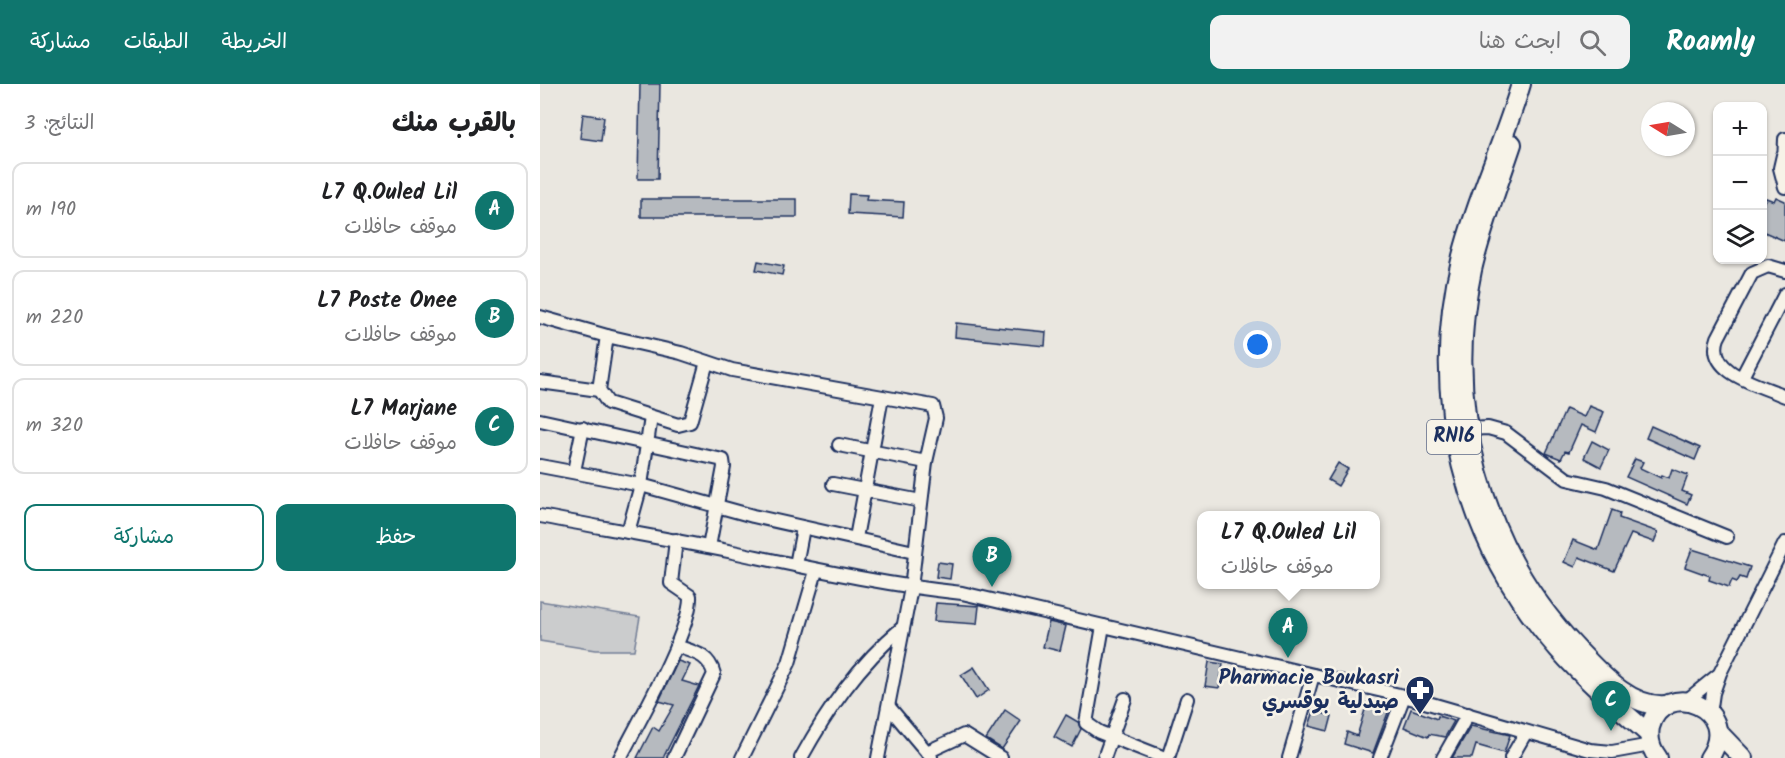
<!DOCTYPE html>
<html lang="ar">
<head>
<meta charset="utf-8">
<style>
  body { margin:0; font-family:Kalam,"Playpen Sans Arabic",sans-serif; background:#f2f2f2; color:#202124; direction:rtl }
  .controls { position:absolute; right:18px; top:18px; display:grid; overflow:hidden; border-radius:12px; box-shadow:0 2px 4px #0004 }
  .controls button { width:54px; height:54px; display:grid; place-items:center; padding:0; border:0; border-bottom:2px solid #e0e0e0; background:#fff; color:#202124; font:30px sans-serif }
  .compass { position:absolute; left:1101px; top:18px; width:54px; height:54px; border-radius:50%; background:#fff; box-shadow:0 2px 4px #0004; rotate:281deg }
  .you { position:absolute; left:718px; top:261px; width:21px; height:21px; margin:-15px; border:4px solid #fff; border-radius:50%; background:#1a73e8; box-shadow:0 0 0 9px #1a73e833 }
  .badge { display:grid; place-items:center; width:39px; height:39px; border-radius:50%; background:#0f766e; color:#fff; font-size:20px; font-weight:700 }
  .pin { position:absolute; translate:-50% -50px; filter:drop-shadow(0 2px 3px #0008) }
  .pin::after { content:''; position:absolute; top:32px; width:21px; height:18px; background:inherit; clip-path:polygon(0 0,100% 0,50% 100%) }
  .popup { position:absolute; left:657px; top:427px; width:183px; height:78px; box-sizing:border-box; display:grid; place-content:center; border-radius:12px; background:#fff; filter:drop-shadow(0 2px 4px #0005); font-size:20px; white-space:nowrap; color:#757577 }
  .popup b { font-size:22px; color:#202124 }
  .popup::after { content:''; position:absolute; left:50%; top:100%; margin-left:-12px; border:12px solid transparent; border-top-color:#fff }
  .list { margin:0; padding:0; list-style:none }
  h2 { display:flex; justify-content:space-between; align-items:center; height:78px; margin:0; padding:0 24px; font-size:26px }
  h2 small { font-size:20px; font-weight:400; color:#757577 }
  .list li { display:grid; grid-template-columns:39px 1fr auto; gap:18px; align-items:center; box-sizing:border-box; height:96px; margin:0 12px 12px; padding:0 12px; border:2px solid #e0e0e0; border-radius:12px }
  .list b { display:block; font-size:22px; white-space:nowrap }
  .list p { margin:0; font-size:20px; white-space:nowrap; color:#757577 }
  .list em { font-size:20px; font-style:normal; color:#757577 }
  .actions { display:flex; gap:12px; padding:18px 24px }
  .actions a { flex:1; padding:14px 0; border:2px solid #0f766e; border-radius:12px; text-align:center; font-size:21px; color:#0f766e }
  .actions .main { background:#0f766e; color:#fff }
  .icon { flex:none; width:33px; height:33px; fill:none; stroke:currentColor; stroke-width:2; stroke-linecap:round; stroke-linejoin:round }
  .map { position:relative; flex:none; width:1245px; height:674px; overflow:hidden; direction:ltr }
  header { display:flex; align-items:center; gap:36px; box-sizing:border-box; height:84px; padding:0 30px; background:#0f766e; color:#fff }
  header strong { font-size:28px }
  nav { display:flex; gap:33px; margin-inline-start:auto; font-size:21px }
  .search { width:420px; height:54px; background:#f2f2f2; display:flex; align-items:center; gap:15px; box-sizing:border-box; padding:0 21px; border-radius:12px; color:#757577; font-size:22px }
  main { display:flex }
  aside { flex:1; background:#fff }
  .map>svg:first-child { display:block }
  .green { fill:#cbcccd; stroke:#737e96; stroke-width:1.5 }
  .building { fill:#b6babf; stroke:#1b2f5e; stroke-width:1.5 }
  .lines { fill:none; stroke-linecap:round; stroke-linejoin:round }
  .minor-casing { stroke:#1b2f5e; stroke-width:16 }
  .highway-casing { stroke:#1b2f5e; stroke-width:22 }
  .minor { stroke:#f7f3e8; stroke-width:12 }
  .highway { stroke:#f7f3e8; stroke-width:18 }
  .labels { text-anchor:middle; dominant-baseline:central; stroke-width:5; stroke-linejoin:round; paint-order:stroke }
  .shield { fill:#f7f3e8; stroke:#5d6a87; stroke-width:1.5 }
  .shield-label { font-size:20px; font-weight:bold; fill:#1b2f5e }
  .poi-label { font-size:21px; font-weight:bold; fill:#1b2f5e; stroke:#f7f3e8; text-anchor:end }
</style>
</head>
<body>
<header>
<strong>Roamly</strong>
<div class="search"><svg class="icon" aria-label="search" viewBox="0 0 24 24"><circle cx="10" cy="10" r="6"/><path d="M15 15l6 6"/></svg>ابحث هنا</div>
<nav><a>الخريطة</a><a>الطبقات</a><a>مشاركة</a></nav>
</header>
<main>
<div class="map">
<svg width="1245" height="674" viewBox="0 0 1245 674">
  <rect width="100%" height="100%" fill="#eae7e0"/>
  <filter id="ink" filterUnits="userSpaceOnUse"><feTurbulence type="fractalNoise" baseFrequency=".0167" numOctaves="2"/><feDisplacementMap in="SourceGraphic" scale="12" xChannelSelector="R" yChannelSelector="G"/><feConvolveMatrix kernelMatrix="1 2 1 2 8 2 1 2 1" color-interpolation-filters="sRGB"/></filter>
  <g filter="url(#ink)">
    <polygon class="green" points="0,517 100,533 94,566 55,566 0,557"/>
    <g class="building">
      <polygon points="100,0 120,0 118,95 98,95"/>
      <polygon points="43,30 64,33 61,57 40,54"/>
      <polygon points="309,110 327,111 326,116 364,118 363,133 308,130"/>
      <polygon points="1236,113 1245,117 1245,157 1222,147 1222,121 1226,114 1234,117"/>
      <rect x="101" y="115" width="156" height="18"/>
      <polygon points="218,177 244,182 242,191 216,186"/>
      <polygon points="416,239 506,248 505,262 415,253"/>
      <polygon points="1049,322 1064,328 1056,348 1041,341 1029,368 1025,367 1021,375 1006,369 1026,325 1044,333"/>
      <polygon points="1111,342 1160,364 1155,376 1106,354"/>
      <polygon points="1052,357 1069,366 1061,383 1044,374"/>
      <polygon points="1095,375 1103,378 1100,384 1121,394 1122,391 1129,394 1132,385 1148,391 1142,407 1151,411 1147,420 1086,393"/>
      <polygon points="798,379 808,385 798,402 788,396"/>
      <polygon points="1072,426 1080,429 1079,434 1118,448 1114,458 1091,450 1074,487 1039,473 1035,483 1024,478 1033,456 1058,466"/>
      <polygon points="1152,465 1210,483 1206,495 1200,493 1197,498 1192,496 1189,503 1169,496 1170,492 1145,483"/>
      <polygon points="398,478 412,480 410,495 396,493"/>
      <polygon points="396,519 439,522 437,540 394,537"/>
      <polygon points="509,538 526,542 520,567 503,563"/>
      <polygon points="138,577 150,581 142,597 159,602 123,674 97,674 113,643 119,647 134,621 119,617"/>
      <polygon points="669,578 683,580 679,604 665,602"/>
      <polygon points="434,583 449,606 436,615 421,591"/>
      <polygon points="827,619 849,626 833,669 804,660 807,648 817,652"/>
      <polygon points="871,625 897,635 898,632 914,637 905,653 889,650 888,653 864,643"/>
      <polygon points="465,626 481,637 462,665 446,655"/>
      <polygon points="774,627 792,632 788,647 769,642"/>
      <polygon points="526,631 538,638 541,645 532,663 514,653"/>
      <polygon points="931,642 970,651 964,669 936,661 932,674 912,674"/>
    </g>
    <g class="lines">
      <g class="minor-casing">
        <g id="minor">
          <polyline points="1243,71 1240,84 1245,103"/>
          <polyline points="1244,78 1245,55"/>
          <path d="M1245,187L1228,182L1212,189L1178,254C1165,289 1220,301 1245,312"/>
          <polyline points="0,233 67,252 141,269 192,286 393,322 396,334 386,378 371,504 338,674"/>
          <polyline points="67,252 59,306 68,319 138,341 150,338 167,278"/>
          <polyline points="1202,293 1245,210"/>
          <polyline points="0,298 59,306"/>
          <polyline points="0,336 183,376 184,383 169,463"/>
          <polyline points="927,345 948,344 966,349 1027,395 1066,404 1187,453"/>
          <polyline points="299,361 386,378"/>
          <polyline points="0,382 101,401 213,432 374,468"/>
          <polyline points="34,387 43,344"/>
          <polyline points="293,400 381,417"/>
          <path d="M0,432C64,444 129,455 193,468C269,484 344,501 422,509L864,612L1050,666L1072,668L1111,661"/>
          <polyline points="88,448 101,401 111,333"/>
          <polyline points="316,454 342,313"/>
          <polyline points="256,481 263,444"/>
          <polyline points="563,542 546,639 559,648 625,674"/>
          <polyline points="1146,617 1177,592"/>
          <polyline points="349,623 391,673"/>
          <polyline points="1170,630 1173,609 1180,589 1245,459"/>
          <polyline points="387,668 424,651 461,674"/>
          <path d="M80,674C97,641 152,545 150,512L131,499L136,456"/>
          <path d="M134,674L174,590C169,570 153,568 136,562"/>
          <polyline points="202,674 249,579 276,487"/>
          <path d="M261,674C288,625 319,580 362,544"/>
          <polyline points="564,674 585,615"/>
          <polyline points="628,674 647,615"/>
          <polyline points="749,674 773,591"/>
          <polyline points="840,674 864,612"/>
          <polyline points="903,674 928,630"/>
          <polyline points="971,674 986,648"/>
        </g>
      </g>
      <g class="highway-casing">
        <g id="highway">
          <path d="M981,0C964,58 937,113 922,172C887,312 923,458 1019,566C1046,597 1078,623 1109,650"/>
          <path d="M972,60C958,102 942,143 932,186C903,322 941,465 1038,566C1061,590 1091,625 1127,621"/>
          <polyline points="1178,648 1203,674"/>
          <path d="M1118,674C1111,665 1108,654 1110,643C1124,592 1203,625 1169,674"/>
        </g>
      </g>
      <use href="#minor" class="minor"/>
      <use href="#highway" class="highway"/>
    </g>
  </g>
  <defs>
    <g id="pharmacy-pin" transform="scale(1.5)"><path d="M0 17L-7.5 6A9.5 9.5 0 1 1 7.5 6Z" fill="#1b2f5e" stroke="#f7f3e8"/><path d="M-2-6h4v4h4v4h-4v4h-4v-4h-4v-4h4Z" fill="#fff"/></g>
  </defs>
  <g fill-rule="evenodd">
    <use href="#pharmacy-pin" x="880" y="606"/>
  </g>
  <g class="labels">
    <rect class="shield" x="887" y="336" width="54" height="34" rx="4.5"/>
    <g class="shield-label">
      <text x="914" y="353">RN16</text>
    </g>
    <g class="poi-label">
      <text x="859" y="594">Pharmacie Boukasri<tspan x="859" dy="24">صيدلية بوقسري</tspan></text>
    </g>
  </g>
</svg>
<div class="controls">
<button>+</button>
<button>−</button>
<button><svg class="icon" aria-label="layers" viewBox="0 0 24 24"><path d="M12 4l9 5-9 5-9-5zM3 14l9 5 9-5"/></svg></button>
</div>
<svg class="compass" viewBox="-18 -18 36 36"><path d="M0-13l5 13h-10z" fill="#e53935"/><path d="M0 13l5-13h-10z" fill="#757577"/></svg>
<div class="you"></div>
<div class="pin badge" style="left:748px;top:574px">A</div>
<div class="popup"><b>L7 Q.Ouled Lil</b>موقف حافلات</div>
<div class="pin badge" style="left:452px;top:503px">B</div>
<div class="pin badge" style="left:1071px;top:647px">C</div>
</div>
<aside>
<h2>بالقرب منك<small>النتائج: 3</small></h2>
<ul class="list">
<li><span class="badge">A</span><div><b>L7 Q.Ouled Lil</b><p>موقف حافلات</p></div><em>190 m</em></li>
<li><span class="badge">B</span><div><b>L7 Poste Onee</b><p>موقف حافلات</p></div><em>220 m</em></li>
<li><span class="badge">C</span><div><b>L7 Marjane</b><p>موقف حافلات</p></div><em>320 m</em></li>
</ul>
<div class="actions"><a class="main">حفظ</a><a>مشاركة</a></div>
</aside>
</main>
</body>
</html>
